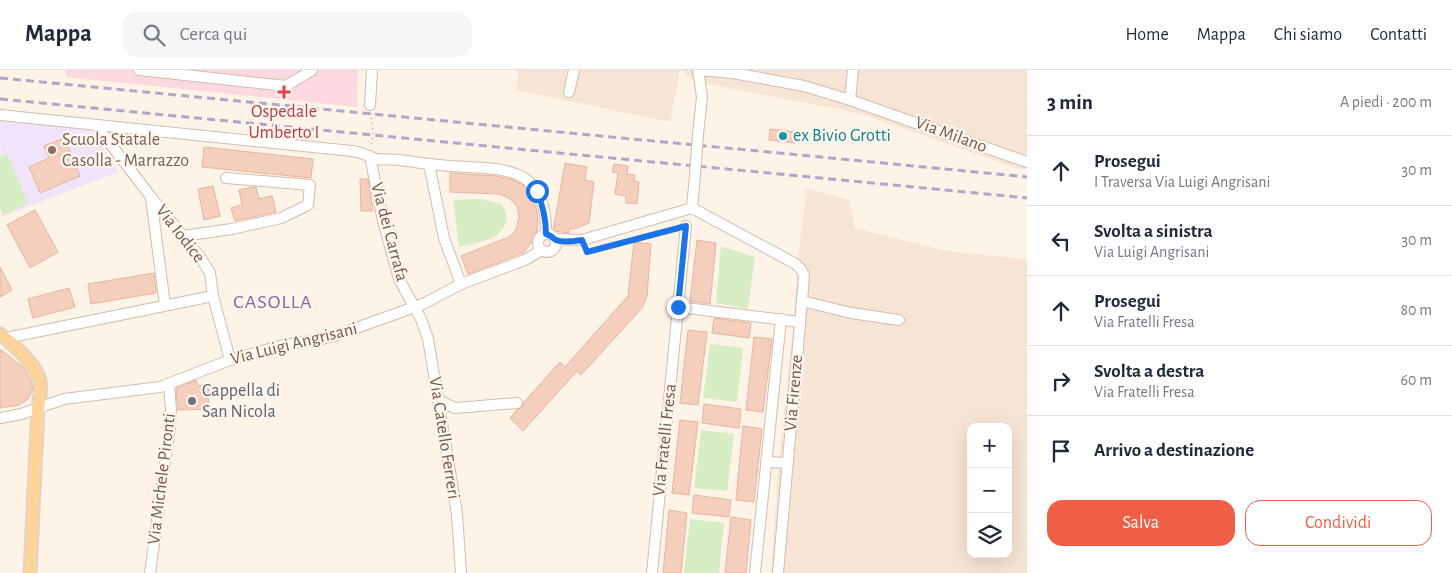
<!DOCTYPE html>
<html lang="it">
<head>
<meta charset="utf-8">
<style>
  body { margin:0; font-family:"Alegreya Sans",sans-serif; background:#f6f6f7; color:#1f2937 }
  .controls { position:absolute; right:15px; bottom:15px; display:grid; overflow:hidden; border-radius:10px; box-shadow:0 5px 20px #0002 }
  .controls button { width:45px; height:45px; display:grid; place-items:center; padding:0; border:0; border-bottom:1px solid #e0e1e3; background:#fff; color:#1f2937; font:25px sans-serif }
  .stop { position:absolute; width:15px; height:15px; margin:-11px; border:4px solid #1a73e8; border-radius:50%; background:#fff }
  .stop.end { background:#1a73e8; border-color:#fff; box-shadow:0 1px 5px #0008 }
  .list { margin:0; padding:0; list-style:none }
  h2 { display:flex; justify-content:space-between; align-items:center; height:65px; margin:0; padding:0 20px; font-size:21px }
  h2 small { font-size:16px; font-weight:400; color:#747a83 }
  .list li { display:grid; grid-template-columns:32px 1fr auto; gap:15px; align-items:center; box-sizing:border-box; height:70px; padding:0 20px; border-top:1px solid #e0e1e3 }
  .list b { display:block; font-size:19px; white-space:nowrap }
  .list p { margin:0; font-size:16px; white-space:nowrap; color:#747a83 }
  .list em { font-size:16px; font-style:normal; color:#747a83 }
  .actions { display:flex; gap:10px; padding:15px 20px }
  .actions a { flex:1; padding:11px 0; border:1px solid #ee5f45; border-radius:15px; text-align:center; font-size:18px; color:#ee5f45 }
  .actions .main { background:#ee5f45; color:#fff }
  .icon { flex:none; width:28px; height:28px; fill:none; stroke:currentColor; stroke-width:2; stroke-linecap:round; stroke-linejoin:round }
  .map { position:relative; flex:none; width:1027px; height:503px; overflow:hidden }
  header { display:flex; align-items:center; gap:30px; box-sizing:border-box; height:70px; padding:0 25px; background:#fff; border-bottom:1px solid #e0e1e3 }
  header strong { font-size:24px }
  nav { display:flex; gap:28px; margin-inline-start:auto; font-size:18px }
  .search { width:350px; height:45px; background:#f6f6f7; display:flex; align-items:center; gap:12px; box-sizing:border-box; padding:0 18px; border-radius:15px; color:#747a83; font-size:19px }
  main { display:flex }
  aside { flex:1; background:#fff }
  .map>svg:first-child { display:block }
  .residential { fill:#f6e4d4; fill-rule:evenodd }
  .education { fill:#f0e3fa }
  .medical { fill:#fcd9e0 }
  .green { fill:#d7edc4 }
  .building { fill:#f5cfbd; stroke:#e8b49c }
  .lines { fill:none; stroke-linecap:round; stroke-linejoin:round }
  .minor-casing { stroke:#d3bcae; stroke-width:12 }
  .major-casing { stroke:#dcd3d0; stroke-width:15 }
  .path { stroke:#dab29f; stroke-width:2; stroke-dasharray:1 4; stroke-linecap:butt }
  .minor { stroke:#fff; stroke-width:10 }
  .major { stroke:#ffd39c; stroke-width:12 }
  .rail { stroke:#b5a3c9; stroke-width:3; stroke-dasharray:8 5; stroke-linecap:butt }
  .minor-bridge-casing { stroke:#d3bcae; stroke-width:12; stroke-linecap:butt }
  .minor-bridge { stroke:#fff; stroke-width:10 }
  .route { stroke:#1a73e8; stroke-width:6 }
  .health-dot { fill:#e0444e; stroke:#fff7ee; stroke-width:2 }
  .culture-dot { fill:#0f9aa8; stroke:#fff7ee; stroke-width:2 }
  .education-dot { fill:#8d6e63; stroke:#fff7ee; stroke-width:2 }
  .worship-dot { fill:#6b7280; stroke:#fff7ee; stroke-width:2 }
  .labels { text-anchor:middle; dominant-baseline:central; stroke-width:4.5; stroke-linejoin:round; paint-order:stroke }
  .health-label { font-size:18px; fill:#be3a42; stroke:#fff7ee }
  .street-label { font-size:18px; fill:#795749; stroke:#fff7ee }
  .culture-label { font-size:18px; fill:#0d838f; stroke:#fff7ee; text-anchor:start }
  .education-label { font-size:18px; fill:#785e54; stroke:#fff7ee; text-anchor:start }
  .worship-label { font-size:18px; fill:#5b616d; stroke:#fff7ee; text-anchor:start }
  .quarter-label { font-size:20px; letter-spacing:1px; fill:#86659d; stroke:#fff7ee }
</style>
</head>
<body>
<header>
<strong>Mappa</strong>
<div class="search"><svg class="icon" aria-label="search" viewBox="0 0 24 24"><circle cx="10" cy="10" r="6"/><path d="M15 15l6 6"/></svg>Cerca qui</div>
<nav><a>Home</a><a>Mappa</a><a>Chi siamo</a><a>Contatti</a></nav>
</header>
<main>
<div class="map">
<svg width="1027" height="503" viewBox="0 0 1027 503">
  <rect width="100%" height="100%" fill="#fef3e7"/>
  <g class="residential">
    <polygon points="518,0 680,0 670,52 516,20"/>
    <polygon points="681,0 1027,0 1027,99 1016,98 868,46 844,40 696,12"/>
    <path d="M807,119L849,130L855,158L951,182L1027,189V503H771L779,389L793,258L798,187ZM971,357H1008V484H971Z"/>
  </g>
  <polygon class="education" points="0,51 89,58 119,102 1,147"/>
  <polygon class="medical" points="66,0 358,0 357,37 66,7"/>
  <g class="green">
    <polygon points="7,84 28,134 3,145 0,138 0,87"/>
    <path d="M480,129L500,134C505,139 508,145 506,152C501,171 475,173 459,177L453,130Z"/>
    <polygon points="721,176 755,187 748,239 716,233"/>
    <polygon points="710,274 743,278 737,332 703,328"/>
    <polygon points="701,360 734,364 727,421 694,418"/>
    <polygon points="690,449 724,453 719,503 684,503"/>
  </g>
  <g class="building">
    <polygon points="770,59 797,62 795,73 769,70"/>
    <polygon points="65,68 80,106 40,123 29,97 49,88 44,76"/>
    <polygon points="204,77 313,89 311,108 202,97"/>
    <polygon points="565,93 587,97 585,110 594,112 589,153 574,159 569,159 569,163 553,161"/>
    <polygon points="614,94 628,96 627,104 635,105 634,111 639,112 637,134 626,133 626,126 615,124 618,103 612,102"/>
    <polygon points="450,103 496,106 511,109 523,115 531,125 537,141 538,154 537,161 531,173 523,183 468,204 461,186 509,167 516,160 519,147 518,141 517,136 510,129 500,124 450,122"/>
    <polygon points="360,109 368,109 373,141 361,141"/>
    <polygon points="213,116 220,146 204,150 198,119"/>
    <polygon points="252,117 256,117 259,129 272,126 276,142 235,151 231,138 242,135 239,120"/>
    <polygon points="35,140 58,182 30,198 7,155"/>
    <polygon points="697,170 716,173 710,234 690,231"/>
    <polygon points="634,172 651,174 647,226 642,238 581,305 577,301 523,361 510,348 517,340 521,338 524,332 560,292 565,297 628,226"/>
    <polygon points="0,197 12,220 0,227"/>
    <polygon points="154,203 156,223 91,234 88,214"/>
    <polygon points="69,218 75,237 33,248 28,229"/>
    <polygon points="714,248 751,253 749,268 712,263"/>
    <polygon points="688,260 707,262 698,335 680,333"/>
    <polygon points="754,267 772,269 763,342 746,340"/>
    <polygon points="0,279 23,297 30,308 33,318 30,326 27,330 19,335 0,338"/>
    <polygon points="196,310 198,316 207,314 210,322 207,323 210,339 178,340 176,318"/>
    <polygon points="704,334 741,339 739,358 702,353"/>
    <polygon points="680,350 698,352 689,425 672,423"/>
    <polygon points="743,356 762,359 754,432 736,430"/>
    <polygon points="694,425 731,430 729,447 692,443"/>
    <polygon points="669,440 687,443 681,503 663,503"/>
    <polygon points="731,447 751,450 746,503 725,503"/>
  </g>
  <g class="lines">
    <g class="minor-casing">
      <g id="minor">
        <polyline points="139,0 286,16 312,0"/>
        <polyline points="699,0 733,3 804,16 850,30 1027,92"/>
        <polyline points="569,22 574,0"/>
        <polyline points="850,30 853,0"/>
        <polyline points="370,35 372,0"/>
        <path d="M0,45L352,81C361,82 369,87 377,89C385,90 393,89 400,90C413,92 426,94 439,95C493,101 547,87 546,164"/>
        <polyline points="96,55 151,127 200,187 210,203 213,226 230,290"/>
        <polyline points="698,64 702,27 698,0"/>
        <polyline points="370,86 383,151 399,209 421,249 428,269 457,444 461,503"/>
        <polyline points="429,94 444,168 461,214"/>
        <polyline points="151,128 165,235"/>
        <polyline points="692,138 695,105"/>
        <circle cx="547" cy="173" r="9"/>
        <polyline points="183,166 232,159 281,148 308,135 310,115 226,108"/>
        <polyline points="555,169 582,170 692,138 794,193 800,198 804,205 802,231 778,503"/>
        <polyline points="802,231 851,243 899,250"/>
        <polyline points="678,237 800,252"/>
        <polyline points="6,268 213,226"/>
        <polyline points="438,330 455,338 517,333"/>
        <polyline points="0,348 21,344 64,329 160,317 230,290 283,275 318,270 334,266 423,234 461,214 525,190 542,180"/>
        <polyline points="767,392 787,393"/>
        <polyline points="150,503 170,357 171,340 169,315"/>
        <polyline points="652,503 686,156"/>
        <polyline points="755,503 781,249"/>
      </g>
    </g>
    <g class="major-casing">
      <path id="major" d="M0,264C13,274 37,295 40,311C42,320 39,329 38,338L30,503"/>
    </g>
    <g class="path">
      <polyline points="371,43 373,65 371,76"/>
      <polyline points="586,179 587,182 677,158"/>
    </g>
    <use href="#minor" class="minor"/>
    <use href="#major" class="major"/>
    <g class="rail">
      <polyline points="0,8 1027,107"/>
      <polyline points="0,29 1027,128"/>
    </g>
    <g class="minor-bridge-casing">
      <polyline id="minor-bridge" points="695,105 698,64"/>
    </g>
    <use href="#minor-bridge" class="minor-bridge"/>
  </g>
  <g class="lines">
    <path class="route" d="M537,121C543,136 546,148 546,164C551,165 552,168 556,170C563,173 575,171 582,170L587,182L686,156L678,237"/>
  </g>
  <path class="health-dot" d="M281.5 14.5h5v5h5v5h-5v5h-5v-5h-5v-5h5z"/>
  <circle class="culture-dot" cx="783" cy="66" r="5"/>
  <circle class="education-dot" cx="52" cy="80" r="5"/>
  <circle class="worship-dot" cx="192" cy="331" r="5"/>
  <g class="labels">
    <g class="health-label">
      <text x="284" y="42">Ospedale<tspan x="284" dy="21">Umberto I</tspan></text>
    </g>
    <g class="street-label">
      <text transform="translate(951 65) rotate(20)">Via Milano</text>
      <text transform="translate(389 162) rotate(75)">Via dei Carrafa</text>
      <text transform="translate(180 164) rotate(52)">Via Iodice</text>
      <text transform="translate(294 274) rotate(-14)">Via Luigi Angrisani</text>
      <text transform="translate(794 323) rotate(-85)">Via Firenze</text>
      <text transform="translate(444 368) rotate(81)">Via Catello Ferreri</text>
      <text transform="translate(665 370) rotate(-84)">Via Fratelli Fresa</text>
      <text transform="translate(162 409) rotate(-83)">Via Michele Pironti</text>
    </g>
    <g class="culture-label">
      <text x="793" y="66">ex Bivio Grotti</text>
    </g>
    <g class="education-label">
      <text x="62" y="70">Scuola Statale<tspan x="62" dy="21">Casolla - Marrazzo</tspan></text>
    </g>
    <g class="worship-label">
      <text x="202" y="321">Cappella di<tspan x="202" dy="21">San Nicola</tspan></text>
    </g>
    <g class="quarter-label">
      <text x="273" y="232">CASOLLA</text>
    </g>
  </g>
</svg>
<div class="controls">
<button>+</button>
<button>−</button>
<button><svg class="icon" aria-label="layers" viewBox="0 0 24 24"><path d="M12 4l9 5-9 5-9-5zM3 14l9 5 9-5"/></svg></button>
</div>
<div class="stop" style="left:537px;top:121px"></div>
<div class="stop end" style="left:678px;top:237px"></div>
</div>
<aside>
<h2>3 min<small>A piedi · 200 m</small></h2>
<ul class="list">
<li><svg class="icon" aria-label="ahead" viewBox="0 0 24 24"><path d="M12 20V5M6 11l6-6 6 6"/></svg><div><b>Prosegui</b><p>I Traversa Via Luigi Angrisani</p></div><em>30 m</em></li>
<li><svg class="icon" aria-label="left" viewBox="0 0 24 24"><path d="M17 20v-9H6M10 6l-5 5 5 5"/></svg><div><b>Svolta a sinistra</b><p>Via Luigi Angrisani</p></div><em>30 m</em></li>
<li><svg class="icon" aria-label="ahead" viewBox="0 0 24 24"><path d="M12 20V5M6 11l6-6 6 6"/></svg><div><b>Prosegui</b><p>Via Fratelli Fresa</p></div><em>80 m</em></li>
<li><svg class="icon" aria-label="right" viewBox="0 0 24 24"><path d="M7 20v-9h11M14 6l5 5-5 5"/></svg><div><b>Svolta a destra</b><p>Via Fratelli Fresa</p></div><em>60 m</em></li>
<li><svg class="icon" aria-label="arrive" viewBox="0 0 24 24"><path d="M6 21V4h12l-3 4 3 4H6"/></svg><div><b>Arrivo a destinazione</b></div></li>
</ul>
<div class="actions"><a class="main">Salva</a><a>Condividi</a></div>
</aside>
</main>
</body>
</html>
